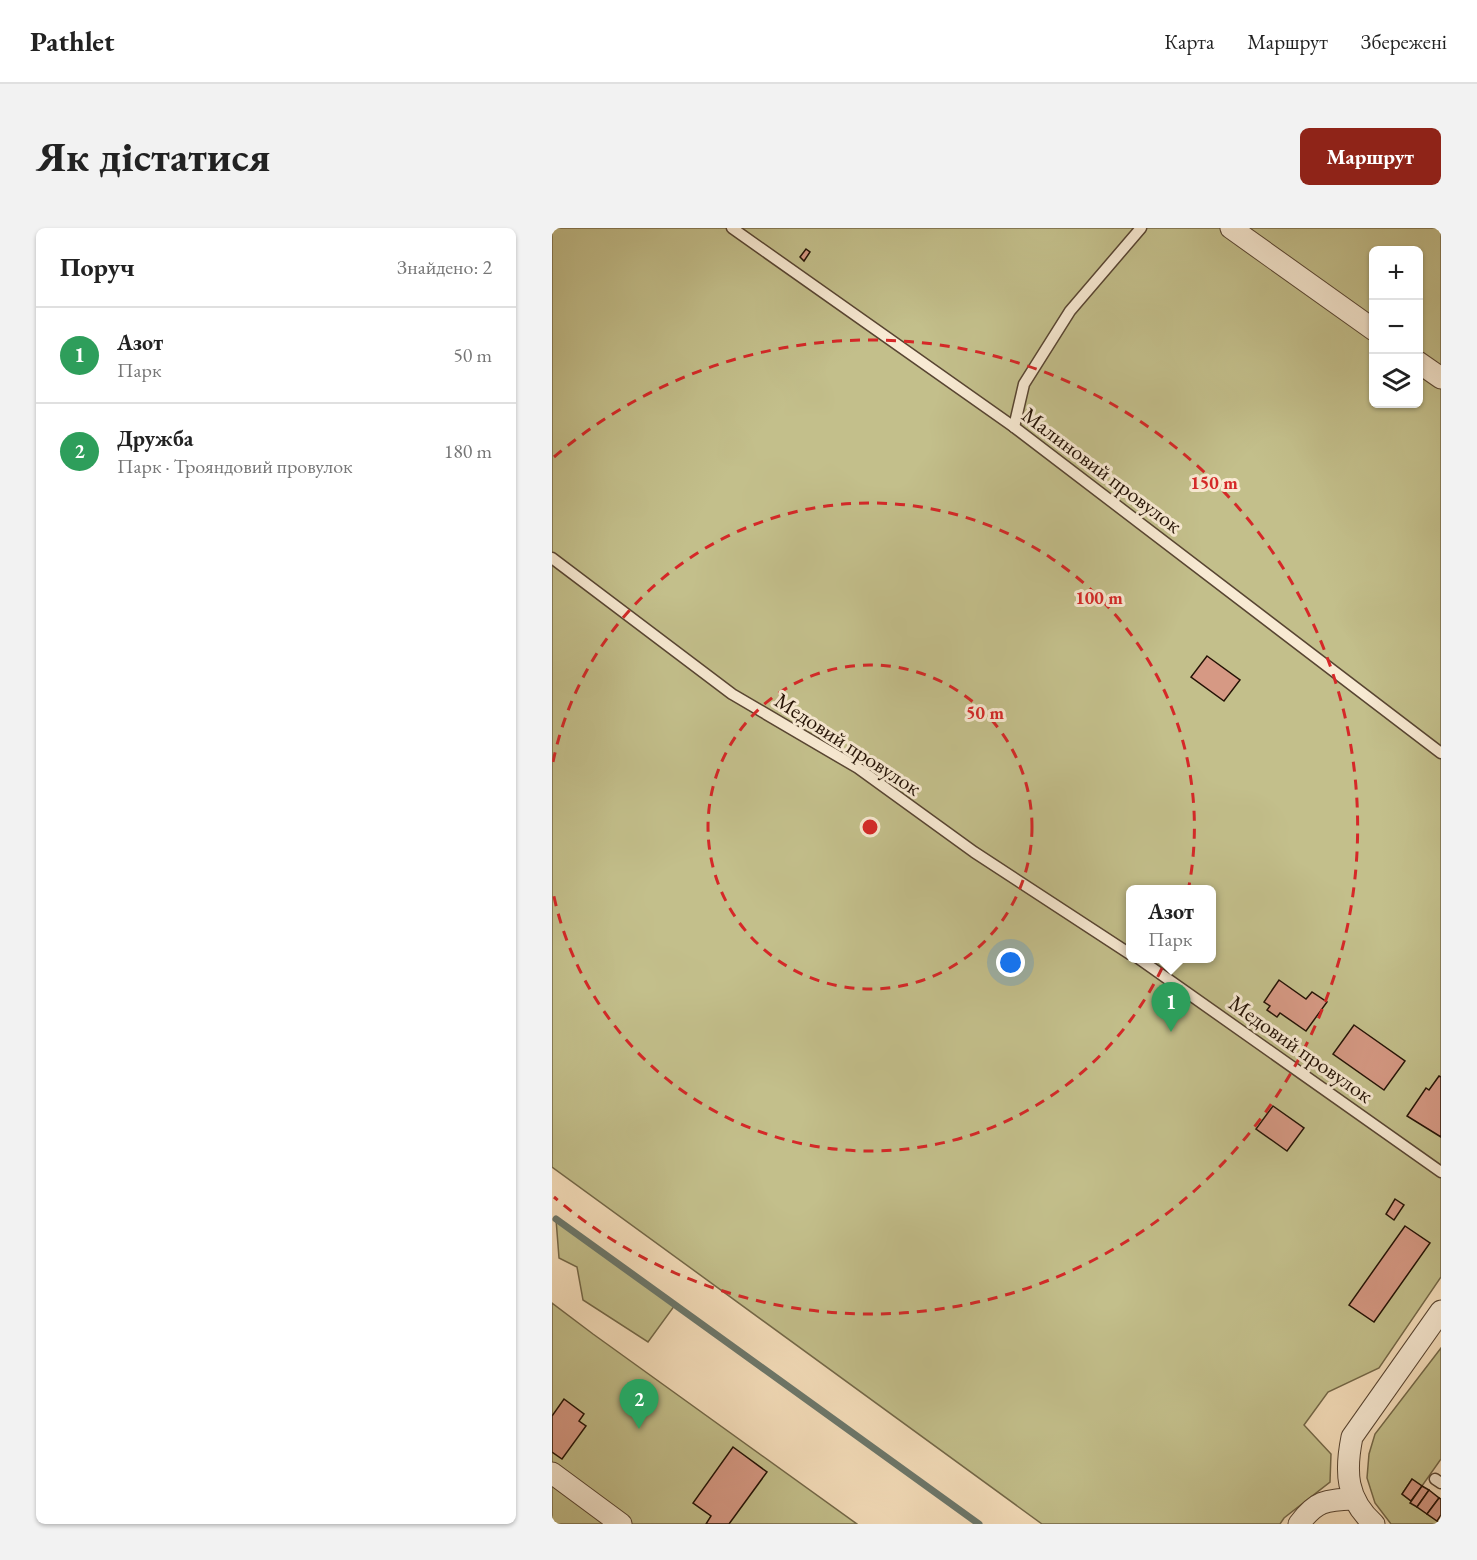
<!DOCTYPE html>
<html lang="uk">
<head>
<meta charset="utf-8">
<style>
  body { margin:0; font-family:"EB Garamond",serif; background:#f2f2f2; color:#222 }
  .controls { position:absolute; right:18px; top:18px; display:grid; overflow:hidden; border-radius:9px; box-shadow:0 2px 4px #0004 }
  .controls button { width:54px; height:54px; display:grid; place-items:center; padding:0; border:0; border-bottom:2px solid #e0e0e0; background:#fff; color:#222; font:30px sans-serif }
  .you { position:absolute; left:459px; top:735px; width:21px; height:21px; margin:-15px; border:4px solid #fff; border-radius:50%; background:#1a73e8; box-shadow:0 0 0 9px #1a73e833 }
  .badge { display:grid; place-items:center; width:39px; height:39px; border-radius:50%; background:#8f2418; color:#fff; font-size:20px; font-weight:700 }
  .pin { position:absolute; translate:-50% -50px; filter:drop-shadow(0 2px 3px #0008) }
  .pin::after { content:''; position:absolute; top:32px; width:21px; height:18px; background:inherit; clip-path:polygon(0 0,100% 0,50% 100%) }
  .popup { position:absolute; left:574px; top:657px; width:90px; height:78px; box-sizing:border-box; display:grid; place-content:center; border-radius:9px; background:#fff; filter:drop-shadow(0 2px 4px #0005); font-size:20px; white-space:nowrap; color:#767676 }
  .popup b { font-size:22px; color:#222 }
  .popup::after { content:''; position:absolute; left:50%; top:100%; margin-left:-12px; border:12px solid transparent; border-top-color:#fff }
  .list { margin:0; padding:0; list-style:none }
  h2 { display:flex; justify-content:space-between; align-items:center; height:78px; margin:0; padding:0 24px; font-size:26px }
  h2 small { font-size:20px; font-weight:400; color:#767676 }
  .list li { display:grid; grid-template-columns:39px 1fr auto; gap:18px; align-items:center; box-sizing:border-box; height:96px; padding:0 24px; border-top:2px solid #e0e0e0 }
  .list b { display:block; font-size:22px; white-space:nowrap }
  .list p { margin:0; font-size:20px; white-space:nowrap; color:#767676 }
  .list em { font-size:20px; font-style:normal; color:#767676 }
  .icon { flex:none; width:33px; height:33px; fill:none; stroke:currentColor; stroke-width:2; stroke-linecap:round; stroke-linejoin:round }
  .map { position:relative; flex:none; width:889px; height:1296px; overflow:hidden; border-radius:9px }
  header { display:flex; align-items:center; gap:36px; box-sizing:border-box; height:84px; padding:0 30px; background:#fff; border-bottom:2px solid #e0e0e0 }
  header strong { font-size:28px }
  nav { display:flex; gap:33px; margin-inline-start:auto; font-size:21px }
  .intro { display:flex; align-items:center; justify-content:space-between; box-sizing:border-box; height:144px; padding:0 36px }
  h1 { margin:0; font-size:42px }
  .button { padding:15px 27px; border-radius:9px; background:#8f2418; color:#fff; font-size:21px; font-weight:700 }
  main { display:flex; gap:36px; padding:0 36px }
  aside { flex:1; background:#fff; border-radius:9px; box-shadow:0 2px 4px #0004 }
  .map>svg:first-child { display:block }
  .green { fill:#c3bf8b; stroke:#746848; stroke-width:1.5; fill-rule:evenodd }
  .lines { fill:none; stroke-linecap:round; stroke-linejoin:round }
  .stream { stroke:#6c786c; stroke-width:7 }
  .building { fill:#d69984; stroke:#241205; stroke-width:1.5 }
  .lane-casing { stroke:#584532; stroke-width:13 }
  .street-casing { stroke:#584532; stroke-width:23 }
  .lane { stroke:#f8ead3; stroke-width:10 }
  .street { stroke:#f8ead3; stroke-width:21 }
  .ring { fill:none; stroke:#d62828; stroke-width:3; stroke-dasharray:10 8 }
  .labels { text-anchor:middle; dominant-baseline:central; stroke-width:6; stroke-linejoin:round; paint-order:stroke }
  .street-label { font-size:22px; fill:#241205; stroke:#f8ead3 }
  .centre { fill:#d62828; stroke:#f8ead3; stroke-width:3 }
  .ring-label { font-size:18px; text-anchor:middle; font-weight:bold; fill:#d62828; stroke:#f8ead3; stroke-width:6; stroke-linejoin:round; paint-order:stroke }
</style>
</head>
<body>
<header>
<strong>Pathlet</strong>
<nav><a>Карта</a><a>Маршрут</a><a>Збережені</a></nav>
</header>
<div class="intro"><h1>Як дістатися</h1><a class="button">Маршрут</a></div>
<main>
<aside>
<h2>Поруч<small>Знайдено: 2</small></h2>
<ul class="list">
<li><span class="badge" style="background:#2e9e5b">1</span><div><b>Азот</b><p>Парк</p></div><em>50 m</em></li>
<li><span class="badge" style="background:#2e9e5b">2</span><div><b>Дружба</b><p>Парк · Трояндовий провулок</p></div><em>180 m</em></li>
</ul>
</aside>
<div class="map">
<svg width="889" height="1296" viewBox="0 0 889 1296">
  <rect width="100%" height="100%" fill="#f5debb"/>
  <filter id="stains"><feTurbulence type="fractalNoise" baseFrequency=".00333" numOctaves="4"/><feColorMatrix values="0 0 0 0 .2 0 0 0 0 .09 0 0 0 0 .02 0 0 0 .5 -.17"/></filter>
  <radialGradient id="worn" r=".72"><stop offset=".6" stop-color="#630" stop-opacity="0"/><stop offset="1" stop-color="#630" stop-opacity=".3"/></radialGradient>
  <g class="green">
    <path d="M0,0H889V1049L827,1140L776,1164L752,1197L779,1226L778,1254L732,1290L728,1296H490L0,939ZM822,22H866V176H822ZM578,662H660V730H578Z"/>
    <polygon points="4,991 123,1077 96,1114 31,1072 25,1039 7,1030"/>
    <polygon points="0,1075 41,1106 305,1296 0,1296"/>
    <polygon points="889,1120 889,1231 870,1258 860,1251 850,1266 889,1296 839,1296 823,1275 815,1250 817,1226 823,1206"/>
  </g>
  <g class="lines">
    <polyline class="stream" points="4,991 427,1296"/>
  </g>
  <g class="building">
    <polygon points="254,21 258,24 252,33 248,29"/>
    <polygon points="655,428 688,452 672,473 639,449"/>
    <polygon points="727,752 754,771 760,764 775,774 754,803 728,785 725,789 715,782 718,778 712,774"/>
    <polygon points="802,797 853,833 832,862 781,826"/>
    <polygon points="887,848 889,849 889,909 855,888 874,860 877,862"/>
    <polygon points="721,878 752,900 735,923 704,901"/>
    <polygon points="843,971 852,977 842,992 834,986"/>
    <polygon points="853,998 878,1015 822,1094 797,1077"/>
    <polygon points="12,1171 32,1186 27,1193 34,1198 10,1231 0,1224 0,1188"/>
    <polygon points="181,1219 215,1244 177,1296 154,1296 159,1288 141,1275"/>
    <polygon points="860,1251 870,1258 859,1273 850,1266"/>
    <polygon points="870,1258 877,1262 865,1279 858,1275"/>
    <polygon points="877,1262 887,1270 875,1286 865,1279"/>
    <polygon points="887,1270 889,1271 889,1287 885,1293 875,1286"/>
  </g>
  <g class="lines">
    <g class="lane-casing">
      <g id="lane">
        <polyline points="180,0 462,199 889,525"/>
        <polyline points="462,199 472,156 518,83 589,0"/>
        <polyline points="0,330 180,466 306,540 422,624 578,726"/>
        <polyline points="586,730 889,944"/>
        <polyline points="883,1251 889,1255"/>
      </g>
    </g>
    <g class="street-casing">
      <g id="street">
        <polyline points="679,0 822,102"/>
        <polyline points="866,134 889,150"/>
        <polyline points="0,1245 69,1296"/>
        <path d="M747,1296C764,1273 773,1272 801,1271"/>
        <path d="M822,1296C794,1271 793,1244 800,1209L889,1083"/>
      </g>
    </g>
    <use href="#lane" class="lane"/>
    <use href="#street" class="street"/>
  </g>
  <g class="ring">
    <circle cx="318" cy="599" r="162"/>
    <path d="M1 534A324 324 0 1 1 1 664"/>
    <path d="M2 229A487 487 0 1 1 2 969"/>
  </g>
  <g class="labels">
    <g class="street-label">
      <text transform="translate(550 242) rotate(37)">Малиновий провулок</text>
      <text transform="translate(296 516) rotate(33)">Медовий провулок</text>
      <text transform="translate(749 821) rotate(35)">Медовий провулок</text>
    </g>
  </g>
  <circle cx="318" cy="599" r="9" class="centre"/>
  <g class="ring-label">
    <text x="662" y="261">150 m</text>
    <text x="547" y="376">100 m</text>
    <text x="433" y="491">50 m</text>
  </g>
  <rect width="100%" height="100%" filter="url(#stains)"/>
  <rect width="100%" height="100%" fill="url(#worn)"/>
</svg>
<div class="controls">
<button>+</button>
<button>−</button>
<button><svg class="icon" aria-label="layers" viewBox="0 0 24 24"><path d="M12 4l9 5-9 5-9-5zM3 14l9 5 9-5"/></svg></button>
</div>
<div class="you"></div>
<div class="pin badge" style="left:619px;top:804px;background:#2e9e5b">1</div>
<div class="popup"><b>Азот</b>Парк</div>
<div class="pin badge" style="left:87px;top:1201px;background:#2e9e5b">2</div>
</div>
</main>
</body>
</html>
